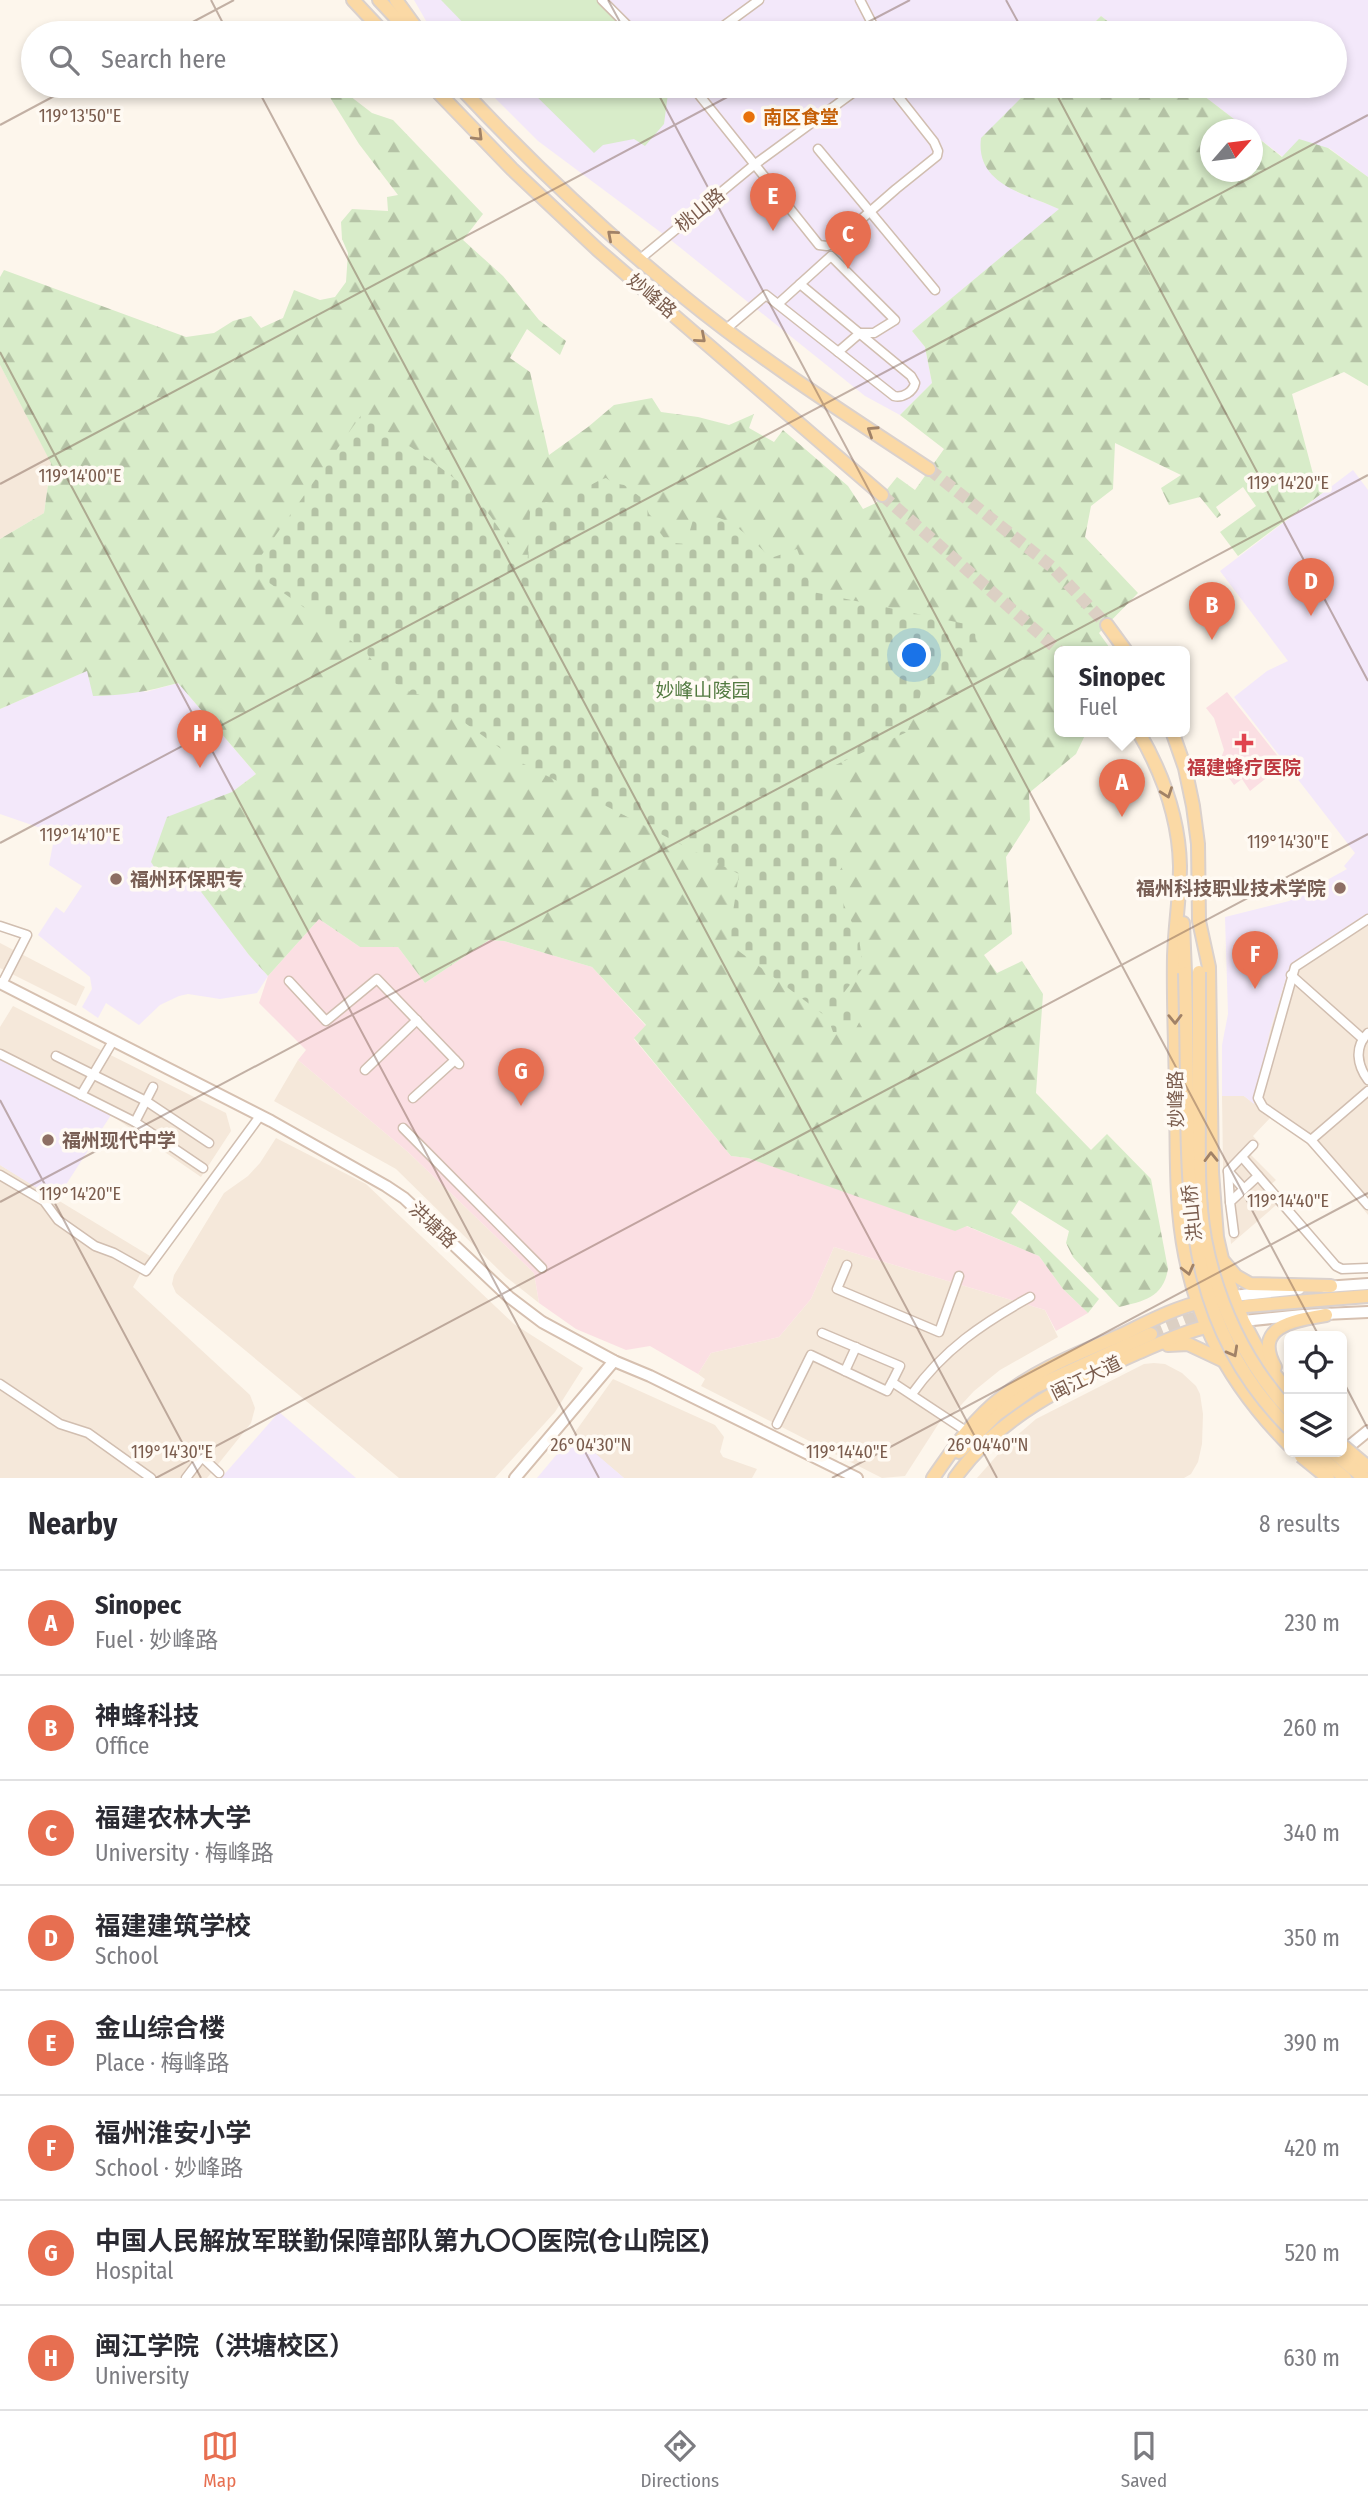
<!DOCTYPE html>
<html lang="en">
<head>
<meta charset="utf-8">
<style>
  body { margin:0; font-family:"Fira Sans Condensed","Noto Sans SC",sans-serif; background:#f7f7f7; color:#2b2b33 }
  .controls { position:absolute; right:21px; bottom:21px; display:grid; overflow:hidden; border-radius:10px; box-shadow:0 4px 10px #0003 }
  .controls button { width:63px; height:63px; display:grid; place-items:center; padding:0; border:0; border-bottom:2px solid #e1e1e2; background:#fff; color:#2b2b33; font:35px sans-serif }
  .compass { position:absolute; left:1200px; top:119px; width:63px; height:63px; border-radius:50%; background:#fff; box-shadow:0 4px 10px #0003; rotate:62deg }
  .you { position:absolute; left:915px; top:656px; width:24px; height:24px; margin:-18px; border:5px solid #fff; border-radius:50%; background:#1a73e8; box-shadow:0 0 0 10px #1a73e833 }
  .badge { display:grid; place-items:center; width:46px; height:46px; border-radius:50%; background:#e76f51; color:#fff; font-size:23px; font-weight:700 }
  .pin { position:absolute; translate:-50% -58px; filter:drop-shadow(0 2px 4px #0008) }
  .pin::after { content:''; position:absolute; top:37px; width:24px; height:21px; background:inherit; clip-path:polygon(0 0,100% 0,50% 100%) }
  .popup { position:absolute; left:1054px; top:646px; width:136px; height:91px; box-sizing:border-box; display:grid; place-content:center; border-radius:10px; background:#fff; filter:drop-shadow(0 2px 5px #0005); font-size:23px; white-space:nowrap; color:#7c7c81 }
  .popup b { font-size:26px; color:#2b2b33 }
  .popup::after { content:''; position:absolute; left:50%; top:100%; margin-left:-14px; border:14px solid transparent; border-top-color:#fff }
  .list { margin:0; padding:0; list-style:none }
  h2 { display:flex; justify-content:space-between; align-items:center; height:91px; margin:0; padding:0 28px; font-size:30px }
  h2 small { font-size:23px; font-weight:400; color:#7c7c81 }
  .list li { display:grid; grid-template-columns:46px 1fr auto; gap:21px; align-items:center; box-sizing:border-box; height:105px; padding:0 28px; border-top:2px solid #e1e1e2 }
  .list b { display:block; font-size:26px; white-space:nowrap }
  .list p { margin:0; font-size:23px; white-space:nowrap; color:#7c7c81 }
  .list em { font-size:23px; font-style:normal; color:#7c7c81 }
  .icon { flex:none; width:38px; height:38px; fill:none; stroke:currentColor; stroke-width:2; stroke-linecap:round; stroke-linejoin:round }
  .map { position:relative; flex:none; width:1368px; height:1478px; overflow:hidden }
  .search { position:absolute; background:#fff; box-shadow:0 4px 10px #0003; left:21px; right:21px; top:21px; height:77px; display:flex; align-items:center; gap:18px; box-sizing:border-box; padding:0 24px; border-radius:38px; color:#7c7c81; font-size:26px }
  .sheet { height:931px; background:#fff }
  nav { display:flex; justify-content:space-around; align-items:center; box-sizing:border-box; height:98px; border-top:2px solid #e1e1e2; background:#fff; font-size:19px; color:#7c7c81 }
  nav a { display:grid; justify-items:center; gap:4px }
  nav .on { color:#e76f51 }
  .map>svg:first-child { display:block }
  .residential { fill:#f5e8da }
  .education { fill:#f3e8fa }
  .medical { fill:#fbdfe3 }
  .green { fill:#d8ecc9 }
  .forest { fill:url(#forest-firs) }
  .cemetery { fill:url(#cemetery-stones) }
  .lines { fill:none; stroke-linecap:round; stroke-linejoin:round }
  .primary-tunnel { stroke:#dcd0c4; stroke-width:12; stroke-dasharray:12 6; stroke-linecap:butt }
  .street-casing { stroke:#d1beb0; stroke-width:11 }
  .secondary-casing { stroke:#d6c0b0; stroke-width:14 }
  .primary-casing { stroke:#dad1cd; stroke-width:16 }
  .street { stroke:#fff; stroke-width:8 }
  .secondary { stroke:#fff; stroke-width:10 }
  .primary { stroke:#fbd9a5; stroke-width:12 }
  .primary-bridge-casing { stroke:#dad1cd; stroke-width:16; stroke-linecap:butt }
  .primary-bridge { stroke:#fbd9a5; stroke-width:12 }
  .oneway { stroke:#a18267 }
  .ticks { fill:none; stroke:#7a5c4d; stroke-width:2; stroke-opacity:0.45 }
  .food-dot { fill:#e8710a; stroke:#fffaf3; stroke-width:2.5 }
  .health-dot { fill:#e0444e; stroke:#fffaf3; stroke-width:2.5 }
  .education-dot { fill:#8d6e63; stroke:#fffaf3; stroke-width:2.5 }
  .labels { text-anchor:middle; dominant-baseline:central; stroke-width:7; stroke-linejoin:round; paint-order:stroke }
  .food-label { font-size:19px; font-weight:bold; fill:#c56008; stroke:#fffaf3; text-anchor:start }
  .street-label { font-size:19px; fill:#7a5c4d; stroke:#fffaf3 }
  .park-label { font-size:19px; fill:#537a41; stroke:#fffaf3 }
  .health-label { font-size:19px; font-weight:bold; fill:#be3a42; stroke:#fffaf3 }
  .education-label { font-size:19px; font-weight:bold; fill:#785e54; stroke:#fffaf3; text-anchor:start }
  .ticks-label { font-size:18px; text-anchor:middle; fill:#7a5c4d; stroke:#fffaf3; stroke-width:7; stroke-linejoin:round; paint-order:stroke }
</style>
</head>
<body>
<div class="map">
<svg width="1368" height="1478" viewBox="0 0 1368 1478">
  <defs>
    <pattern id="forest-firs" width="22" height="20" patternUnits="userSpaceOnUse" patternTransform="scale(1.75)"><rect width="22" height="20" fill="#d8ecc9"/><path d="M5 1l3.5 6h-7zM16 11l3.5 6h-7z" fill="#b4c2a5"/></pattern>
    <pattern id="cemetery-stones" width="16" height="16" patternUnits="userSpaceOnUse" patternTransform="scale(1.75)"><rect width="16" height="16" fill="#d8ecc9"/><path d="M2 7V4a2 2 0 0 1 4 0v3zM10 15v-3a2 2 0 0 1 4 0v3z" fill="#b4c2a5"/></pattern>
  </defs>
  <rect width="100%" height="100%" fill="#fdf6ec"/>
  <g class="residential">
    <polygon points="0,365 51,462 44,513 0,539"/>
    <polygon points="1368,916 1368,1215 1315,1148 1271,1117 1253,1136 1260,1144 1250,1154 1276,1180 1269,1186 1282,1200 1231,1244 1223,1165 1222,1096 1244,1096 1253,1103 1270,1031 1290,965"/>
    <polygon points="0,943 85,987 76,1006 0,968"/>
    <polygon points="13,1006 226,1113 231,1131 201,1177 111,1115 0,1057 0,1027"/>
    <polygon points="298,1060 408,1152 534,1273 539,1303 506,1277 396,1169 274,1101"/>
    <polygon points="276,1138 366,1184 514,1324 583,1368 555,1412 495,1478 399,1478 176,1293 172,1284 174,1275 224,1193 248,1176 260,1163"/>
    <polygon points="0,1165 150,1256 133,1287 250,1395 255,1408 251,1423 207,1478 0,1478"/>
    <polygon points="834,1247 1045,1310 1058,1337 1000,1370 974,1391 951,1416 946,1412 905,1476 882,1478 701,1386 705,1379 698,1374 711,1353 779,1337 811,1299"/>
    <polygon points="1154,1363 1165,1364 1182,1373 1196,1386 1200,1394 1203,1414 1202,1444 1198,1462 1191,1474 1184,1478 977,1478 1008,1443 1036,1419 1144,1364"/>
    <polygon points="613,1379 715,1425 724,1437 720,1452 723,1457 757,1469 752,1478 624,1478 573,1435"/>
  </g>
  <g class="education">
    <polygon points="414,0 1368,0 1368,177 1329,148 1283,157 1253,134 1252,130 1247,129 1191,86 1335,86 1335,33 1123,33 1101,16 1084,33 433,33"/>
    <polygon points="483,86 1033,86 982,138 1017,192 1060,209 912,331 925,347 932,383 900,415 865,396 667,237 538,141"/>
    <polygon points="1353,470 1368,490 1368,916 1290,965 1270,1031 1254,1104 1244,1096 1222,1096 1222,1045 1228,1014 1225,917 1289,901 1347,869 1344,866 1355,853 1234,697 1267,671 1288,661 1220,571"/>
    <polygon points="87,671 146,692 178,683 256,774 232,792 209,802 168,888 186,871 249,955 268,976 257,993 220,999 188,994 179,996 160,1005 139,1025 106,1003 98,1018 82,1007 92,989 90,977 38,935 56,907 64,913 82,886 49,865 55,833 0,814 0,709"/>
    <polygon points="0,1057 111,1115 56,1200 0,1165"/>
    <polygon points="279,1412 356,1478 221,1478"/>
    <polygon points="573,1435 574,1435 624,1478 537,1478"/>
  </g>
  <g class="medical">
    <polygon points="1227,692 1284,764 1250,791 1242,779 1234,785 1219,764 1224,750 1214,718 1206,708"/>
    <polygon points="319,919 360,947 398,947 425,983 489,940 504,941 592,967 646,1026 634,1039 731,1156 748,1158 966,1226 1039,1256 1063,1289 1088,1313 1056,1331 1045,1310 834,1247 811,1299 779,1337 711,1353 698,1374 650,1346 626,1350 576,1329 539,1303 534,1273 408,1152 298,1060 306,1050 259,1003 268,976"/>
  </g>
  <g class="green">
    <polygon points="441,0 597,0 630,33 473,33"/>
    <polygon points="526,86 669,86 664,124 645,146 634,139 603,145 594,153"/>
  </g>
  <g class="forest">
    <polygon points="1101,16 1123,33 1084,33"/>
    <path d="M326,86H337L372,113L393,120L483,214L463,240L503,276L539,320L566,341L560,355L527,329L510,358L530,372L549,455L588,427L614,405L652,398L661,412L698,417L729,425L754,414L749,428L774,442L783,430L848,486L863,509L876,503L897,477L915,490L944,449L900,415L932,383L925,347L912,331L1059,209C1028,194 975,186 981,138L1033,86H1191L1247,129L1210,130V172H1252L1253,134L1282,157L1299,139L1328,148L1368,177V386L1344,372L1292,394L1313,474L1325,491L1238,556L1220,532L1256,506L1243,487L1216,507L1221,515L1217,518L1200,497L1169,505L1161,488L1181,475L1115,443L1113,489L1091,506L1085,537L1138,593L1099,633L1112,651H1059V731H1087L1076,754L1029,793L1030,820L1006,857L1012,934L984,955L997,973L1022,961L1043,994L1036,1093L1091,1150L1107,1134L1151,1179L1168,1269C1163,1298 1144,1301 1119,1307L1073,1257L1066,1243L1069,1231L1019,1200L1011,1213L1099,1299L1088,1313L1063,1289L1039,1256L967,1226L955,1231L748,1158L731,1156L634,1038L646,1025L592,967L504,941L489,940L425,983L398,947H360L319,919L268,976L249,955L186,872L168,888L151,862L167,817L232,792L256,774L178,683C149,691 123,696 93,696L87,671L0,709V539L44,513L51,463L0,365V277L4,270L186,337L214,333L233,321L251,316L261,328L283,318L294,290L320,300L335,297L346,282L348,253L342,239L341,222L352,209L388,211L387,197L398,195L359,144L326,91Z"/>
  </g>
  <path class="cemetery" d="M362,414C392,436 426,455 455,479C486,503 507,540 527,573L530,512L546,502C565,509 587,483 606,478L613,483L624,485L643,499L649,514L655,520L658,530L664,538L674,543L686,544L693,520C702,518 713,515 722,519C740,526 757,545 771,558L797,549L813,592L975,626L976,657L940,683L924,686L907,732L829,768L826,850L847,859L833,881L859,938L863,968L842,995L862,1017L854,1032H833L828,1018L728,943L739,874L518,761L426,695L414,694L386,678L364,650L251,570Z"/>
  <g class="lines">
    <g class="primary-tunnel">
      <polyline points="929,469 1052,567 1107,625"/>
      <polyline points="882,495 1059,651"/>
      <polyline points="1151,1334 1186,1320 1211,1314"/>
    </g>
    <g class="street-casing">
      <g id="street">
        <polyline points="602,0 635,33"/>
        <polyline points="860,0 877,33"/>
        <polyline points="714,33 759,0"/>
        <polyline points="692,86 819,245 827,246 834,243 896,189 937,156 938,151 934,142 893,90"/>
        <polyline points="818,149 935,290"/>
        <polyline points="640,259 754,165 862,86"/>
        <polyline points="778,304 831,256 895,320 874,333 860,333 838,352"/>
        <path d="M726,329L766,295L894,396C903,398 913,392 915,383L911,376L800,284"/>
        <polyline points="1368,919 1295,967 1258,1098 1263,1107 1311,1140 1368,1205"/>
        <polyline points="0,926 27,935 2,984"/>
        <polyline points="1291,975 1363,1039"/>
        <polyline points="289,981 326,1021 377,979 459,1064"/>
        <path d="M1368,1033C1354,1047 1357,1065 1368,1080"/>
        <polyline points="0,1054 135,1122 203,1168"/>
        <polyline points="56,1056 146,1101 209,1143"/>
        <polyline points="365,1070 417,1020"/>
        <polyline points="81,1095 113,1041"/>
        <polyline points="413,1098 455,1060"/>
        <polyline points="135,1122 153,1087"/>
        <polyline points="403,1128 542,1268"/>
        <polyline points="1311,1140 1368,1091"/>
        <polyline points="1242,1157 1336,1266 1342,1269 1368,1268"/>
        <polyline points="1228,1171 1230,1202"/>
        <polyline points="0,1175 44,1201 58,1220 95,1246 114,1253 146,1271 260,1116"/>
        <polyline points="1244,1189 1228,1171 1253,1145"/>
        <polyline points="1234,1233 1230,1202 1258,1176"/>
        <polyline points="847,1265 837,1289 939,1332 959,1276"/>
        <polyline points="822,1333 900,1366 892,1382"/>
        <polyline points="845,1371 856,1347"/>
        <polyline points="0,1384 60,1424 88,1433 151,1478"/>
        <path d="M912,1394C943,1350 983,1323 1030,1297"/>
        <polyline points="777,1424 811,1355 887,1391 892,1382 966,1431"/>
        <polyline points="186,1478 202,1457 219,1473"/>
      </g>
    </g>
    <g class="secondary-casing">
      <g id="secondary">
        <polyline points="0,983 271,1121 386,1186 404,1198 509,1297 542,1322 614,1361 650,1376 857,1478"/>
        <polyline points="1325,1287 1368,1284"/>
        <polyline points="1233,1296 1299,1289"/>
        <polyline points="1243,1321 1303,1315 1368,1312"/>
        <polyline points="1341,1453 1368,1431"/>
        <polyline points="515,1478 614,1361"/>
      </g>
    </g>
    <g class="primary-casing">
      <g id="primary">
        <polyline points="353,0 384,33"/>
        <polyline points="379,0 410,33"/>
        <polyline points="396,0 420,33"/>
        <polyline points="432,86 512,169 598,250 882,495"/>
        <path d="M459,86C529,161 604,232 684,297C761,360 846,414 929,469"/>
        <polyline points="1107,625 1126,651"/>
        <path d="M1138,731C1162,772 1179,818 1180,866C1180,896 1175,926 1174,956C1173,1006 1176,1055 1176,1105C1177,1140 1176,1175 1179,1211C1187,1306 1223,1378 1289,1445"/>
        <polyline points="1172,731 1185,768 1193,806 1198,844 1199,921 1209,967 1212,1172 1217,1237 1225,1272 1243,1321 1262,1357 1289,1393"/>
        <polyline points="1183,923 1185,973"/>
        <polyline points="1224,1262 1236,1276 1250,1284 1331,1286"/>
        <polyline points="1246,1306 1368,1296"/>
        <polyline points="1168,1345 1188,1344 1222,1360"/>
        <path d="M1275,1367C1252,1325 1297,1320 1326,1315"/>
        <polyline points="959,1452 996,1415 1035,1387 1151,1334"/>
        <path d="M933,1478C953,1449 973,1419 1002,1397C1037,1369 1080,1353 1121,1335C1148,1322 1176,1307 1205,1301"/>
        <path d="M955,1478C999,1416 1067,1384 1135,1354C1161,1343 1187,1330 1215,1325"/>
      </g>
    </g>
    <use href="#street" class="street"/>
    <use href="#secondary" class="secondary"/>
    <use href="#primary" class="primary"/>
    <g class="primary-bridge-casing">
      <g id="primary-bridge">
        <path d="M1199,972C1199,1016 1199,1061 1199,1105C1199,1149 1197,1196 1205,1239C1217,1302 1245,1363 1289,1410"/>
        <path d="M1185,973C1186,1016 1187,1059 1187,1101C1188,1226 1195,1334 1289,1428"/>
        <polyline points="1342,1445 1368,1467"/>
        <polyline points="1315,1452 1345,1478"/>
        <polyline points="1333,1452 1364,1478"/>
        <polyline points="1301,1456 1328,1478"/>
      </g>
    </g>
    <use href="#primary-bridge" class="primary-bridge"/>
  </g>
  <defs><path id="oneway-chevron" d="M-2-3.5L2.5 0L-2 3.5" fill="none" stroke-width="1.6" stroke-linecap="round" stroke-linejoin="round" transform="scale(1.75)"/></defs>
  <g class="oneway">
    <use href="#oneway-chevron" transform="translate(478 136) rotate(45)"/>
    <use href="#oneway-chevron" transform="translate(612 235) rotate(-139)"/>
    <use href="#oneway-chevron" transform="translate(701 338) rotate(41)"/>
    <use href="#oneway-chevron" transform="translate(872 431) rotate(-147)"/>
    <use href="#oneway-chevron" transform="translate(1167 793) rotate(70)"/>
    <use href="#oneway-chevron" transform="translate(1175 1019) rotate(89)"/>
    <use href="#oneway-chevron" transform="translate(1211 1157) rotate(-91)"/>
    <use href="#oneway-chevron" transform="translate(1188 1270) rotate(76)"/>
    <use href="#oneway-chevron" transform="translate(1233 1352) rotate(61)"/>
  </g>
  <path class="ticks" d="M211,0L228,33M608,0L626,33M1006,0L1024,33M172,33L234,0M847,33L910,0M256,86L997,1478M654,86L1319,1336M1052,86L1368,681M0,125L73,86M0,352L599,1478M0,484L748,86M0,843L1368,115M0,1100L201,1478M0,1202L1368,475M1342,1379L1368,1429M156,1478L1368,834M832,1478L1368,1193"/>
  <circle class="food-dot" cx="749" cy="117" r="7"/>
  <path class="health-dot" d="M1240.5 732.5h7v7h7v7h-7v7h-7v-7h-7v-7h7z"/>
  <g class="education-dot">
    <circle cx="116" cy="879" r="7"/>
    <circle cx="1340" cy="888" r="7"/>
    <circle cx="48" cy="1140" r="7"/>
  </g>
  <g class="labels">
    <g class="food-label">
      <text x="763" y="117">南区食堂</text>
    </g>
    <g class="street-label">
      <text transform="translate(700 210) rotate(-39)">桃山路</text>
      <text transform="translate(652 296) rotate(40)">妙峰路</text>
      <text transform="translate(1176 1099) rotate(-91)">妙峰路</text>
      <text transform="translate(1192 1213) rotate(-96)">洪山桥</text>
      <text transform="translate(433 1225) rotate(43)">洪塘路</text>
      <text transform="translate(1086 1378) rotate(-26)">闽江大道</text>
    </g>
    <g class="park-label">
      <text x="703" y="690">妙峰山陵园</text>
    </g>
    <g class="health-label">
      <text x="1244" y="767">福建蜂疗医院</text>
    </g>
    <g class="education-label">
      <text x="130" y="879">福州环保职专</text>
      <text x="1326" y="888" text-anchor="end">福州科技职业技术学院</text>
      <text x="62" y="1140">福州现代中学</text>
    </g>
  </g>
  <g class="ticks-label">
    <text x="80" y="122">119°13'50"E</text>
    <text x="80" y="482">119°14'00"E</text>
    <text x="1288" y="489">119°14'20"E</text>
    <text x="80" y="841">119°14'10"E</text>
    <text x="1288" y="848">119°14'30"E</text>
    <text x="80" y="1200">119°14'20"E</text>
    <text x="1288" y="1207">119°14'40"E</text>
    <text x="591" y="1451">26°04'30"N</text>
    <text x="988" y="1451">26°04'40"N</text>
    <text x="172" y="1458">119°14'30"E</text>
    <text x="847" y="1458">119°14'40"E</text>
  </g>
</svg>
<div class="controls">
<button><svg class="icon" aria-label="locate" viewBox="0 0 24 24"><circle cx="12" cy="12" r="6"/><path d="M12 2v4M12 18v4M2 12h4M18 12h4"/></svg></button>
<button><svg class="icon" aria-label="layers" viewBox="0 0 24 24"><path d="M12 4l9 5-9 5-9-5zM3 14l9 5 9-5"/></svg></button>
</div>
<svg class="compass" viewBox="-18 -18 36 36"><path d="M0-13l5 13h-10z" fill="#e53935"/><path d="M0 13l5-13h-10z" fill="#7c7c81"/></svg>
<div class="you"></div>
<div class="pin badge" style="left:1122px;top:817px">A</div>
<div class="popup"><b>Sinopec</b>Fuel</div>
<div class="pin badge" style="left:1212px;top:640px">B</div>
<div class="pin badge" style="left:848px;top:269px">C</div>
<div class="pin badge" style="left:1311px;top:616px">D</div>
<div class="pin badge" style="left:773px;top:231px">E</div>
<div class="pin badge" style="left:1255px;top:989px">F</div>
<div class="pin badge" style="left:521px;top:1106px">G</div>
<div class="pin badge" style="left:200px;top:768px">H</div>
<div class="search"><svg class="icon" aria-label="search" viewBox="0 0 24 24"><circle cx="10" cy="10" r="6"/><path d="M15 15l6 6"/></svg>Search here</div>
</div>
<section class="sheet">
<h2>Nearby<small>8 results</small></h2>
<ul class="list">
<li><span class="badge">A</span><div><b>Sinopec</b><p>Fuel · 妙峰路</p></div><em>230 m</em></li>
<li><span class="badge">B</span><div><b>神蜂科技</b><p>Office</p></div><em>260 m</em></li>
<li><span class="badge">C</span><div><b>福建农林大学</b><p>University · 梅峰路</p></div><em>340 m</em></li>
<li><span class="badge">D</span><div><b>福建建筑学校</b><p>School</p></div><em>350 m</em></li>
<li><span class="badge">E</span><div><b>金山综合楼</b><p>Place · 梅峰路</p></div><em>390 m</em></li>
<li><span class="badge">F</span><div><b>福州淮安小学</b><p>School · 妙峰路</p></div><em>420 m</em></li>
<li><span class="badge">G</span><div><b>中国人民解放军联勤保障部队第九〇〇医院(仓山院区)</b><p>Hospital</p></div><em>520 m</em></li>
<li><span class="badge">H</span><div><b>闽江学院（洪塘校区）</b><p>University</p></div><em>630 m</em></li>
</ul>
</section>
<nav>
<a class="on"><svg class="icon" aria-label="map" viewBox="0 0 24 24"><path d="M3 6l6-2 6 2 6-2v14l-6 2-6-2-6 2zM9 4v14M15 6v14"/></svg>Map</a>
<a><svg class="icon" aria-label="directions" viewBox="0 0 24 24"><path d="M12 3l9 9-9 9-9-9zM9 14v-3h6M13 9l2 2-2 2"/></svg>Directions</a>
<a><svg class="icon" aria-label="saved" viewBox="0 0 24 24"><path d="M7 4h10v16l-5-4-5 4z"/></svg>Saved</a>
</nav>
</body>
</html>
